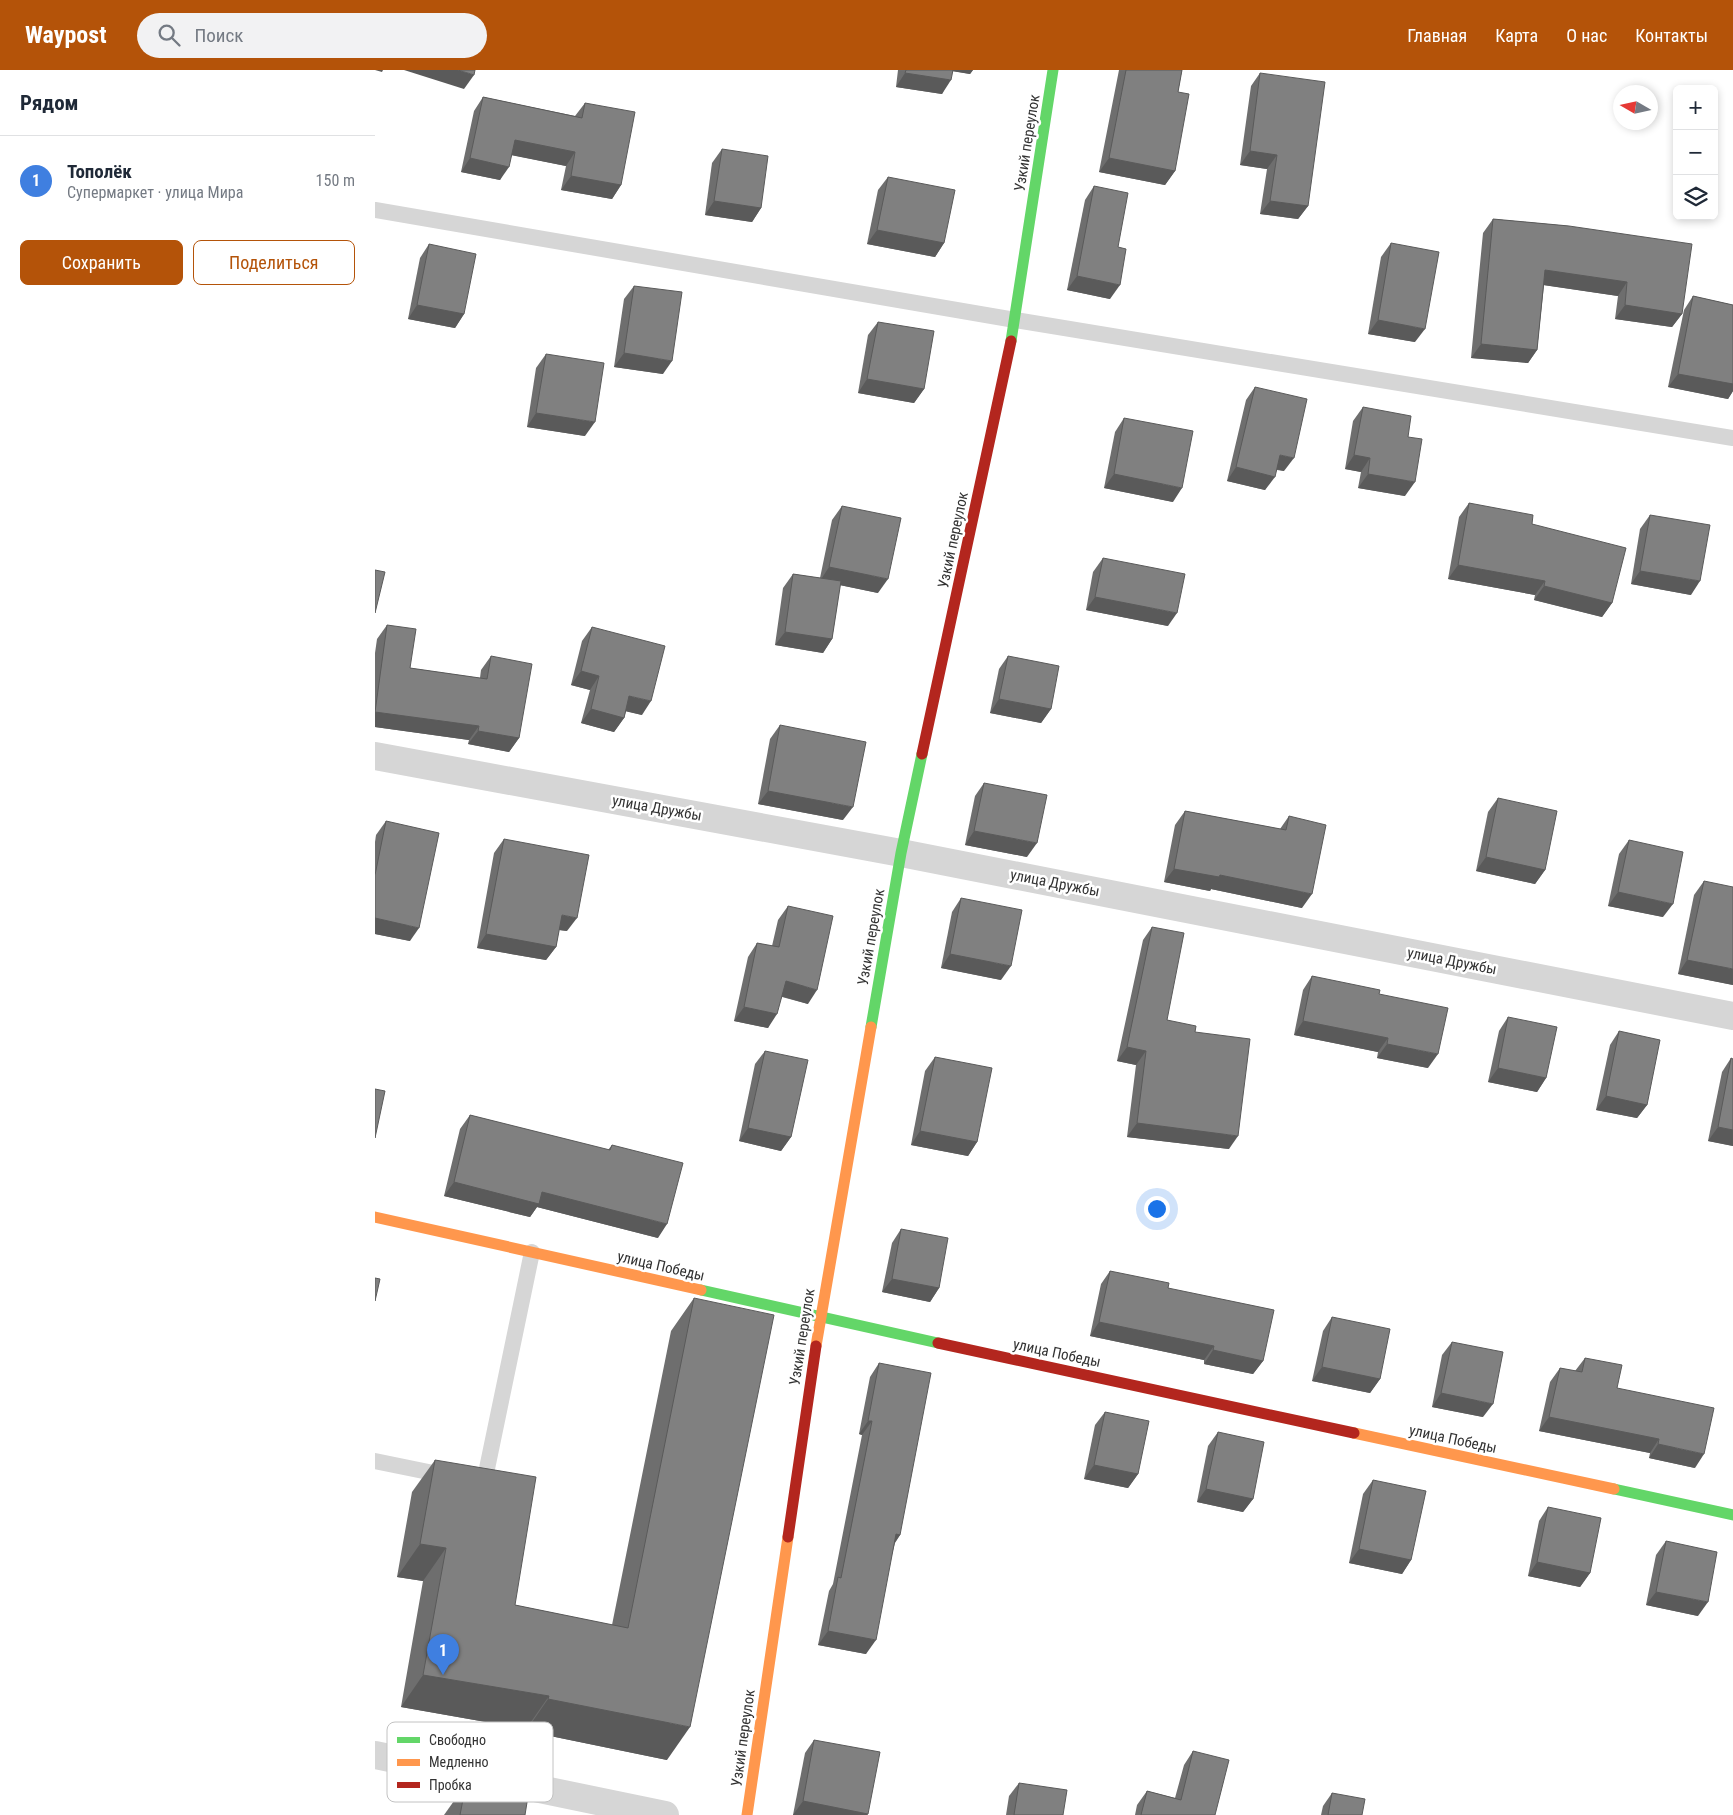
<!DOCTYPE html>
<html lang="ru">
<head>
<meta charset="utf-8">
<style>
  body { margin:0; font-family:"Roboto Condensed",sans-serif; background:#f2f2f3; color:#1f2937 }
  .controls { position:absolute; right:15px; top:15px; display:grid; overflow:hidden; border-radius:8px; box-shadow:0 2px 8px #0003 }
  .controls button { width:45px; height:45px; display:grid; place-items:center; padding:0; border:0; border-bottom:1px solid #e0e1e3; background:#fff; color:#1f2937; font:25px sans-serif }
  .compass { position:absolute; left:1238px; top:15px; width:45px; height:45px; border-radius:50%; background:#fff; box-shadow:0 2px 8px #0003; rotate:279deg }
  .you { position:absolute; left:781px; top:1138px; width:18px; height:18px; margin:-12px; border:4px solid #fff; border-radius:50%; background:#1a73e8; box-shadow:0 0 0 8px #1a73e833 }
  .badge { display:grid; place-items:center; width:32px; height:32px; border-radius:50%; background:#b45309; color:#fff; font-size:16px; font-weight:700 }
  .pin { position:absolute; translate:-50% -41px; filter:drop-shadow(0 1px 2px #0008) }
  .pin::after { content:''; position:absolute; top:26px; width:18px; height:15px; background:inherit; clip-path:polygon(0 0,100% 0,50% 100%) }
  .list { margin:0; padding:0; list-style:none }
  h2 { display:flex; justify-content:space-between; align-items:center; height:65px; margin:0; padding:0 20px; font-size:21px }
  h2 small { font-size:16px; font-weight:400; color:#747a83 }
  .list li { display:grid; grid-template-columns:32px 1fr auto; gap:15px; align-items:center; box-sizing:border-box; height:90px; padding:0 20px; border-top:1px solid #e0e1e3 }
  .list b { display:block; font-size:19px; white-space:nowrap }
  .list p { margin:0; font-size:16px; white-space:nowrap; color:#747a83 }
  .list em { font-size:16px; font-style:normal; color:#747a83 }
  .actions { display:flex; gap:10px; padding:15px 20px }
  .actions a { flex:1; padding:11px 0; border:1px solid #b45309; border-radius:8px; text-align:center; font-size:18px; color:#b45309 }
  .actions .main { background:#b45309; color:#fff }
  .icon { flex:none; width:28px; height:28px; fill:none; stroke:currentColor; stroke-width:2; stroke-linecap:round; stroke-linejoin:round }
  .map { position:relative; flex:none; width:1358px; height:1745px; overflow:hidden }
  header { display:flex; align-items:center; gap:30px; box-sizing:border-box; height:70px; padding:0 25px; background:#b45309; color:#fff }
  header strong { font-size:24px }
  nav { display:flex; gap:28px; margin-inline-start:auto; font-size:18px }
  .search { width:350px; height:45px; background:#f2f2f3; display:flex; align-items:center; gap:12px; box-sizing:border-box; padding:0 18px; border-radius:28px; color:#747a83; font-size:19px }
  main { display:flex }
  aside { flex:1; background:#fff }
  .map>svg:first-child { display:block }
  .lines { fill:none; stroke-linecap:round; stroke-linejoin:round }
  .lane { stroke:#d6d6d6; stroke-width:16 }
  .street { stroke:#d6d6d6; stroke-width:28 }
  .fast { stroke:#63d668; stroke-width:11 }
  .slow { stroke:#ff974d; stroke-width:11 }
  .jam { stroke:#b3261e; stroke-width:11 }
  .wall { fill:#6e6e6e }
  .shaded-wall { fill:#5a5a5a }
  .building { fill:#808080; stroke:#5a5a5a }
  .labels { text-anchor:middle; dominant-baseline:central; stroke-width:5; stroke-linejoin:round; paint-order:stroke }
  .street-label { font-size:15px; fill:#323232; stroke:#fff }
  .key { fill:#fff; stroke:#c2c2c2; stroke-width:1 }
  .key-label { font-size:14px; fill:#323232 }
</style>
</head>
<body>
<header>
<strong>Waypost</strong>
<div class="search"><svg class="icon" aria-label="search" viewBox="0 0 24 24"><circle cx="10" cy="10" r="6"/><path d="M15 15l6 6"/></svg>Поиск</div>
<nav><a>Главная</a><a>Карта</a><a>О нас</a><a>Контакты</a></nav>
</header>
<main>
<aside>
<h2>Рядом<small></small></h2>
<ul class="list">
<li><span class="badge" style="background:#3f7fe0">1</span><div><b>Тополёк</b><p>Супермаркет · улица Мира</p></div><em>150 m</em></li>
</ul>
<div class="actions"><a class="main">Сохранить</a><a>Поделиться</a></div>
</aside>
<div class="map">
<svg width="1358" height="1745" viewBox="0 0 1358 1745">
  <rect width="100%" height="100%" fill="#fff"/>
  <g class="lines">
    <g class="lane">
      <polyline points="0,140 640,250 1358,368"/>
      <polyline points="0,1391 73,1406"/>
      <polyline points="102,1412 109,1413 157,1182"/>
    </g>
    <g class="street">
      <polyline points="0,686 526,783 1358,946"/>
      <polyline points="0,1685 290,1745"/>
    </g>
    <g class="fast">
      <polyline points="636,271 678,0"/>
      <polyline points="496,957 526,783 547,684"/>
      <polyline points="326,1220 563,1273"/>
      <polyline points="1239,1419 1358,1445"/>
    </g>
    <g class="slow">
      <polyline points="0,1147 326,1220"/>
      <polyline points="441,1276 496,957"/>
      <polyline points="979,1363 1239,1419"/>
      <polyline points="372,1745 413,1467"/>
    </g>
    <g class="jam">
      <polyline points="547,684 636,271"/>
      <polyline points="563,1273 979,1363"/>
      <polyline points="413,1467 441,1276"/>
    </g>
  </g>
  <g class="wall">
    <polygon points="523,0 598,0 595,4 578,1 567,24 521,17"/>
    <polygon points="744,0 807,0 803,22 800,101 790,115 724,102"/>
    <polygon points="885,3 933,136 923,149 885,144 892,99 865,95 876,16"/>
    <polygon points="108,27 200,46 210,33 246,115 237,129 186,120 191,96 137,85 125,110 86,102 99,41"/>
    <polygon points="347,79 386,138 377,152 330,145 337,93"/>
    <polygon points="513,107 569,173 560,187 492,174 503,120"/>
    <polygon points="719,116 743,177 735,229 692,220 710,130"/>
    <polygon points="1118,149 1194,156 1307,244 1297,257 1240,249 1243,226 1169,215 1162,280 1153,293 1096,288 1108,163"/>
    <polygon points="1016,173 1040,272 993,264 1006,187"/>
    <polygon points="54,174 89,244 80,258 33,249 45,188"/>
    <polygon points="259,216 288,304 239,297 249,229"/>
    <polygon points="1318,226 1358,235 1358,321 1353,329 1293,317 1309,240"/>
    <polygon points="503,252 549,319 539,333 483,323 493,265"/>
    <polygon points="171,284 210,366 152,357 161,298"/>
    <polygon points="880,317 909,401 902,400 890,420 852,411 871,330"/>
    <polygon points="988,337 1033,367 1030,426 983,418 986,402 970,399 978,351"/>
    <polygon points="749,348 798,432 729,418 740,362"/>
    <polygon points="1094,433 1157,454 1237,533 1227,547 1159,530 1160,525 1073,509 1084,447"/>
    <polygon points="467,436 503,523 465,515 457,569 448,583 400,575 408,518 418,504 445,508 457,450"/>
    <polygon points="1275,445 1316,525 1256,514 1265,459"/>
    <polygon points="728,488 793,556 711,540 718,502"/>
    <polygon points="12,555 35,598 105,608 106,600 116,586 144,668 134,682 93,674 94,670 0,657 0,583 2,569"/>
    <polygon points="217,557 267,645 251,641 249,648 239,662 206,653 215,620 196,615 207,571"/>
    <polygon points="633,586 676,639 666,653 615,643 624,599"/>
    <polygon points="405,655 468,750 383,734 395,669"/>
    <polygon points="609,713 652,787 590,775 600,726"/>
    <polygon points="1123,728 1170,800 1160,814 1101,801 1113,742"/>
    <polygon points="810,741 905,759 914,746 927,838 836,819 835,821 789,812 800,755"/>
    <polygon points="11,751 35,871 0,864 0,772 1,765"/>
    <polygon points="129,769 192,861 184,860 181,877 171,890 102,878 119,783"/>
    <polygon points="1254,770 1288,847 1233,836 1244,784"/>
    <polygon points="1329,811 1358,915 1303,904 1319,825"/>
    <polygon points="586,828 626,910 566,898 577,842"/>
    <polygon points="413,836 433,934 407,927 393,958 359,951 373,887 382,873 397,876 403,850"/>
    <polygon points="777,857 792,950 820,962 854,1079 752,1067 761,995 742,991 768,870"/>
    <polygon points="937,906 1004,924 1053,998 1002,988 1003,982 919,965 928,920"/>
    <polygon points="1133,947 1171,1008 1162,1022 1113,1012 1124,961"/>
    <polygon points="1244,961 1272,1035 1262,1048 1221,1040 1235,975"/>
    <polygon points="390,981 416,1067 406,1081 364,1071 380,994"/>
    <polygon points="560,987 602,1072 593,1086 536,1075 550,1001"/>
    <polygon points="1356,988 1358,1076 1333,1071 1347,1002"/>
    <polygon points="95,1045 233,1080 237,1075 283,1168 162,1137 155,1147 69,1126 85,1059"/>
    <polygon points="526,1159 564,1218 555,1232 507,1222 517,1173"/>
    <polygon points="735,1201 793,1218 888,1291 878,1304 829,1294 829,1290 715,1266 726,1214"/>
    <polygon points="319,1228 292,1690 151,1661 151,1659 26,1637 48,1511 22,1507 37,1422 60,1390 140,1535 237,1555 296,1261"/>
    <polygon points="957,1247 1005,1309 995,1323 937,1311 948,1261"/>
    <polygon points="1077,1272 1108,1347 1057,1337 1067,1285"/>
    <polygon points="1210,1288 1242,1318 1320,1398 1274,1388 1275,1383 1164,1361 1175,1312 1185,1298 1200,1301"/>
    <polygon points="504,1293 525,1465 520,1473 491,1584 443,1575 454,1521 458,1514 487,1365 484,1364 495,1307"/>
    <polygon points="730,1342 763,1404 753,1418 709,1409 720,1355"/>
    <polygon points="843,1362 878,1429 868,1442 822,1432 833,1376"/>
    <polygon points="998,1410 1036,1490 1027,1504 974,1493 988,1424"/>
    <polygon points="1173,1437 1215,1503 1205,1517 1153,1506 1164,1451"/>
    <polygon points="1291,1471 1323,1546 1271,1535 1281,1485"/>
    <polygon points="439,1670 493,1744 492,1745 418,1745 430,1683"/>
    <polygon points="818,1681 840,1745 760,1745 762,1735 772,1721 800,1728 809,1695"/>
    <polygon points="644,1713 688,1745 631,1745 634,1726"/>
    <polygon points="91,1714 150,1745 69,1745"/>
    <polygon points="957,1723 987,1745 946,1745 948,1736"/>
  </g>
  <g class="shaded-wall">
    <polygon points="0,0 8,0 7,2"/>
    <polygon points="29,0 83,0 99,5 89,19"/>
    <polygon points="570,0 598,0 595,4"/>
    <polygon points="530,3 576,10 567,24 521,17"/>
    <polygon points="140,70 200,82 191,96 130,84"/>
    <polygon points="875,81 902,85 892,99 865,95"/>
    <polygon points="95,88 134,97 125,110 86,102"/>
    <polygon points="734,88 800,101 790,115 724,102"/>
    <polygon points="196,106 246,115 237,129 186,120"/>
    <polygon points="339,131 386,138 377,152 330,145"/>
    <polygon points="895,131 933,136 923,149 885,144"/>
    <polygon points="502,160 569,173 560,187 492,174"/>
    <polygon points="1170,200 1252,212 1243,226 1161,214"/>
    <polygon points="702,206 745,215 735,229 692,220"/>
    <polygon points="42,235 89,244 80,258 33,249"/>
    <polygon points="1250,235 1307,244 1297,257 1240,249"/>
    <polygon points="1003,250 1050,259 1040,272 993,264"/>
    <polygon points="1106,274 1162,280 1153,293 1096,288"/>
    <polygon points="249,283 297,291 288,304 239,297"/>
    <polygon points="1303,304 1358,313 1358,321 1353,329 1293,317"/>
    <polygon points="492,309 549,319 539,333 483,323"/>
    <polygon points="161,343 220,352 210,366 152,357"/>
    <polygon points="905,385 919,388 909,401 896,398"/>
    <polygon points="979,385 995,388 986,402 970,399"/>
    <polygon points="861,397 900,407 890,420 852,411"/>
    <polygon points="739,404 807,418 798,432 729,418"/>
    <polygon points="993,404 1040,412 1030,426 983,418"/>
    <polygon points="1083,495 1170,511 1160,525 1073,509"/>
    <polygon points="454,497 513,509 503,523 445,511"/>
    <polygon points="1265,501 1325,511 1316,525 1256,514"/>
    <polygon points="1169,516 1237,533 1227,547 1159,530"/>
    <polygon points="720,527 802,543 793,556 711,540"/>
    <polygon points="410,562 457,569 448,583 400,575"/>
    <polygon points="206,601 224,606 215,620 196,615"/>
    <polygon points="254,626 276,631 267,645 245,640"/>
    <polygon points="624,629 676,639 666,653 615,643"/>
    <polygon points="216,639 249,648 239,662 206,653"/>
    <polygon points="0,642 104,656 94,670 0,657"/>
    <polygon points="103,661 144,668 134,682 93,674"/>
    <polygon points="393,721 478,737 468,750 383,734"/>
    <polygon points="599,761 662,773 652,787 590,775"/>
    <polygon points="1111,787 1170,800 1160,814 1101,801"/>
    <polygon points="799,799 845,805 937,824 927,838 836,819 835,821 789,812"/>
    <polygon points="1243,822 1298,834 1288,847 1233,836"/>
    <polygon points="187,845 202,848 192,861 177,859"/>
    <polygon points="0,848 44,858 35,871 0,864"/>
    <polygon points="111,864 181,877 171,890 102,878"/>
    <polygon points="575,884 636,896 626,910 566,898"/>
    <polygon points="1312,890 1358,899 1358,915 1303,904"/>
    <polygon points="411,911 442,920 433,934 402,925"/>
    <polygon points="369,937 402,944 393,958 359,951"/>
    <polygon points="928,951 1013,968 1003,982 919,965"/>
    <polygon points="1012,974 1063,984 1053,998 1002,988"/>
    <polygon points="752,977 771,981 761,995 742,991"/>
    <polygon points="1123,998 1171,1008 1162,1022 1113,1012"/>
    <polygon points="1231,1026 1272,1035 1262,1048 1221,1040"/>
    <polygon points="762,1053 863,1066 854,1079 752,1067"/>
    <polygon points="1343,1057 1358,1060 1358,1076 1333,1071"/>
    <polygon points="373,1058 416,1067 406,1081 364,1071"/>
    <polygon points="545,1061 602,1072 593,1086 536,1075"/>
    <polygon points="79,1112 167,1122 292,1154 283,1168 162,1137 155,1147 69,1126"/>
    <polygon points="517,1209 564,1218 555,1232 507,1222"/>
    <polygon points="724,1252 839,1276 829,1290 715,1266"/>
    <polygon points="838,1280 888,1291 878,1304 829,1294"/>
    <polygon points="947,1297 1005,1309 995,1323 937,1311"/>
    <polygon points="1066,1323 1118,1334 1108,1347 1057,1337"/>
    <polygon points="1174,1347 1284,1369 1275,1383 1164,1361"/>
    <polygon points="493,1351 497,1351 487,1365 484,1364"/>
    <polygon points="1283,1374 1329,1384 1320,1398 1274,1388"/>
    <polygon points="719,1395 763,1404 753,1418 709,1409"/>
    <polygon points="831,1419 878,1429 868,1442 822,1432"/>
    <polygon points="521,1464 525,1465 516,1478"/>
    <polygon points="45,1474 71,1478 48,1511 22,1507"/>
    <polygon points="984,1479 1036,1490 1027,1504 974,1493"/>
    <polygon points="1162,1492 1215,1503 1205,1517 1153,1506"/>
    <polygon points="1281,1522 1333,1532 1323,1546 1271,1535"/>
    <polygon points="453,1561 501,1570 491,1584 443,1575"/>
    <polygon points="48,1605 174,1626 151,1659 26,1637"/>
    <polygon points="173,1629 315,1657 292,1690 151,1661"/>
    <polygon points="428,1731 493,1744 492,1745 418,1745"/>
  </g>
  <g class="building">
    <polygon points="83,0 100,0 99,5"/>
    <polygon points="531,0 578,0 576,10 530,3"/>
    <polygon points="751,0 807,0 803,22 814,24 800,101 734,88"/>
    <polygon points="885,3 950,12 933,136 895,131 902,85 875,81"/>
    <polygon points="108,27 207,48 210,33 260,42 246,115 196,106 200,82 140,70 134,97 95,88"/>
    <polygon points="347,79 393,86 386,138 339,131"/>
    <polygon points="513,107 580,120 569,173 502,160"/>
    <polygon points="719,116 753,123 743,177 751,179 745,215 702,206"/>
    <polygon points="1118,149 1194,156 1317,174 1307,244 1250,235 1252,212 1170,200 1162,280 1106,274"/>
    <polygon points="1016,173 1064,182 1050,259 1003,250"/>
    <polygon points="54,174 101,184 89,244 42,235"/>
    <polygon points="259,216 307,222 297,291 249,283"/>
    <polygon points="1318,226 1358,235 1358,314 1303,304"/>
    <polygon points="503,252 559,261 549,319 492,309"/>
    <polygon points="171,284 229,293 220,352 161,343"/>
    <polygon points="880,317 932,329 919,388 905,385 900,407 861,397"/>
    <polygon points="988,337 1036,346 1033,367 1047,369 1040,412 993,404 995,388 979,385"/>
    <polygon points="749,348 818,361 807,418 739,404"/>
    <polygon points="1094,433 1158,445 1157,454 1251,478 1237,533 1169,516 1170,511 1083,495"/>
    <polygon points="467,436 526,448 513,509 454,497"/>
    <polygon points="1275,445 1335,455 1325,511 1265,501"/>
    <polygon points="728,488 810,504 802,543 720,527"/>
    <polygon points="0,500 10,502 0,543"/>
    <polygon points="418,504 466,511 457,569 410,562"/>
    <polygon points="12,555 41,559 35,598 112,609 116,586 157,594 144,668 103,661 104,656 0,642"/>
    <polygon points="217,557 290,576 276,631 254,626 249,648 216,639 224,606 206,601"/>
    <polygon points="633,586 684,596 676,639 624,629"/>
    <polygon points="405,655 491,672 478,737 393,721"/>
    <polygon points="609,713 672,725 662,773 599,761"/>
    <polygon points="1123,728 1182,741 1170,800 1111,787"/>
    <polygon points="810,741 911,760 914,746 951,755 937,824 845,805 844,807 799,799"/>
    <polygon points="11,751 64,763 44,858 0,848 0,805"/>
    <polygon points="129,769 214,785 202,848 187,845 181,877 111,864"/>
    <polygon points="1254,770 1308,782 1298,834 1243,822"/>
    <polygon points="1329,811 1358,817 1358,899 1312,890"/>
    <polygon points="586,828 647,840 636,896 575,884"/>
    <polygon points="413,836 458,846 442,920 411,911 402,944 369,937 382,873 404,877"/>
    <polygon points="777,857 809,863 792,950 821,956 820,962 875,969 863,1066 762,1053 771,981 752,977"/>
    <polygon points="937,906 1005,920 1004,924 1073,938 1063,984 1012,974 1013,968 928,951"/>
    <polygon points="1133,947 1182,957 1171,1008 1123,998"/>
    <polygon points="1244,961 1285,970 1272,1035 1231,1026"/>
    <polygon points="390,981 433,990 416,1067 373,1058"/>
    <polygon points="560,987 617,998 602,1072 545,1061"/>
    <polygon points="1356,988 1358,989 1358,1060 1343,1057"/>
    <polygon points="0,1019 10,1021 0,1068"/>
    <polygon points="95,1045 235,1080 237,1075 308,1093 292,1154 167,1122 164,1134 79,1112"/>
    <polygon points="526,1159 573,1168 564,1218 517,1209"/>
    <polygon points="735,1201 794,1213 793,1218 899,1240 888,1291 838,1280 839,1276 724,1252"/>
    <polygon points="0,1208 5,1209 0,1231"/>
    <polygon points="319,1228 399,1245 315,1657 173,1629 174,1626 48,1605 71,1478 45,1474 60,1390 161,1407 140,1535 253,1558"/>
    <polygon points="957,1247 1015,1259 1005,1309 947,1297"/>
    <polygon points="1077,1272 1128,1282 1118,1334 1066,1323"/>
    <polygon points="1210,1288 1247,1295 1242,1318 1339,1338 1329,1384 1283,1374 1284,1369 1174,1347 1185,1298 1207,1302"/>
    <polygon points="504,1293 556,1303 525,1465 521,1464 501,1570 453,1561 463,1507 466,1508 497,1351 493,1351"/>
    <polygon points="730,1342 774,1351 763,1404 719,1395"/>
    <polygon points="843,1362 889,1372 878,1429 831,1419"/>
    <polygon points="998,1410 1051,1421 1036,1490 984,1479"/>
    <polygon points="1173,1437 1226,1448 1215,1503 1162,1492"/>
    <polygon points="1291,1471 1342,1482 1333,1532 1281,1522"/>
    <polygon points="439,1670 505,1682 493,1744 428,1731"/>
    <polygon points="818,1681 854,1690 840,1745 766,1745 772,1721 806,1730"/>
    <polygon points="644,1713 692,1720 688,1745 639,1745"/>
    <polygon points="91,1714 153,1726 150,1745 85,1745"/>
    <polygon points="957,1723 990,1729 987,1745 953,1745"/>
  </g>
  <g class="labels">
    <g class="street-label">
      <text transform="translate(652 73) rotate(-81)">Узкий переулок</text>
      <text transform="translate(578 470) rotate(-78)">Узкий переулок</text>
      <text transform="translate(282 738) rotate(10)">улица Дружбы</text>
      <text transform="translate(680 813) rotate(11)">улица Дружбы</text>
      <text transform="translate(496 867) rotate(-80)">Узкий переулок</text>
      <text transform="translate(1077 891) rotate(11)">улица Дружбы</text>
      <text transform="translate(286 1196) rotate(13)">улица Победы</text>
      <text transform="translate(427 1267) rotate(-81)">Узкий переулок</text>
      <text transform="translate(682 1283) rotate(12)">улица Победы</text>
      <text transform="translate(1078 1369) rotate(12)">улица Победы</text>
      <text transform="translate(368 1668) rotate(-82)">Узкий переулок</text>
    </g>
  </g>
  <rect x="12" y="1652" width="166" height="80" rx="8" class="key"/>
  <rect x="22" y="1667" width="23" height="6" fill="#63d668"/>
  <rect x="22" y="1689" width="23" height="7" fill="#ff974d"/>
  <rect x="22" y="1712" width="23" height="6" fill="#b3261e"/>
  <g class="key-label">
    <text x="54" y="1675">Свободно</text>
    <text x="54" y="1697">Медленно</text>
    <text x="54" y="1720">Пробка</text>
  </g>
</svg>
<div class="controls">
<button>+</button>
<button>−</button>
<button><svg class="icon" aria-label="layers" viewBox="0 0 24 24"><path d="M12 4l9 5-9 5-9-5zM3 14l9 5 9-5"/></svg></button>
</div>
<svg class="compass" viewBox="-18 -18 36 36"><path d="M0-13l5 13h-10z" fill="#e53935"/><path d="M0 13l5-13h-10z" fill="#747a83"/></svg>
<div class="you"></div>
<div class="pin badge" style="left:68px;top:1605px;background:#3f7fe0">1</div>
</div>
</main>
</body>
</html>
